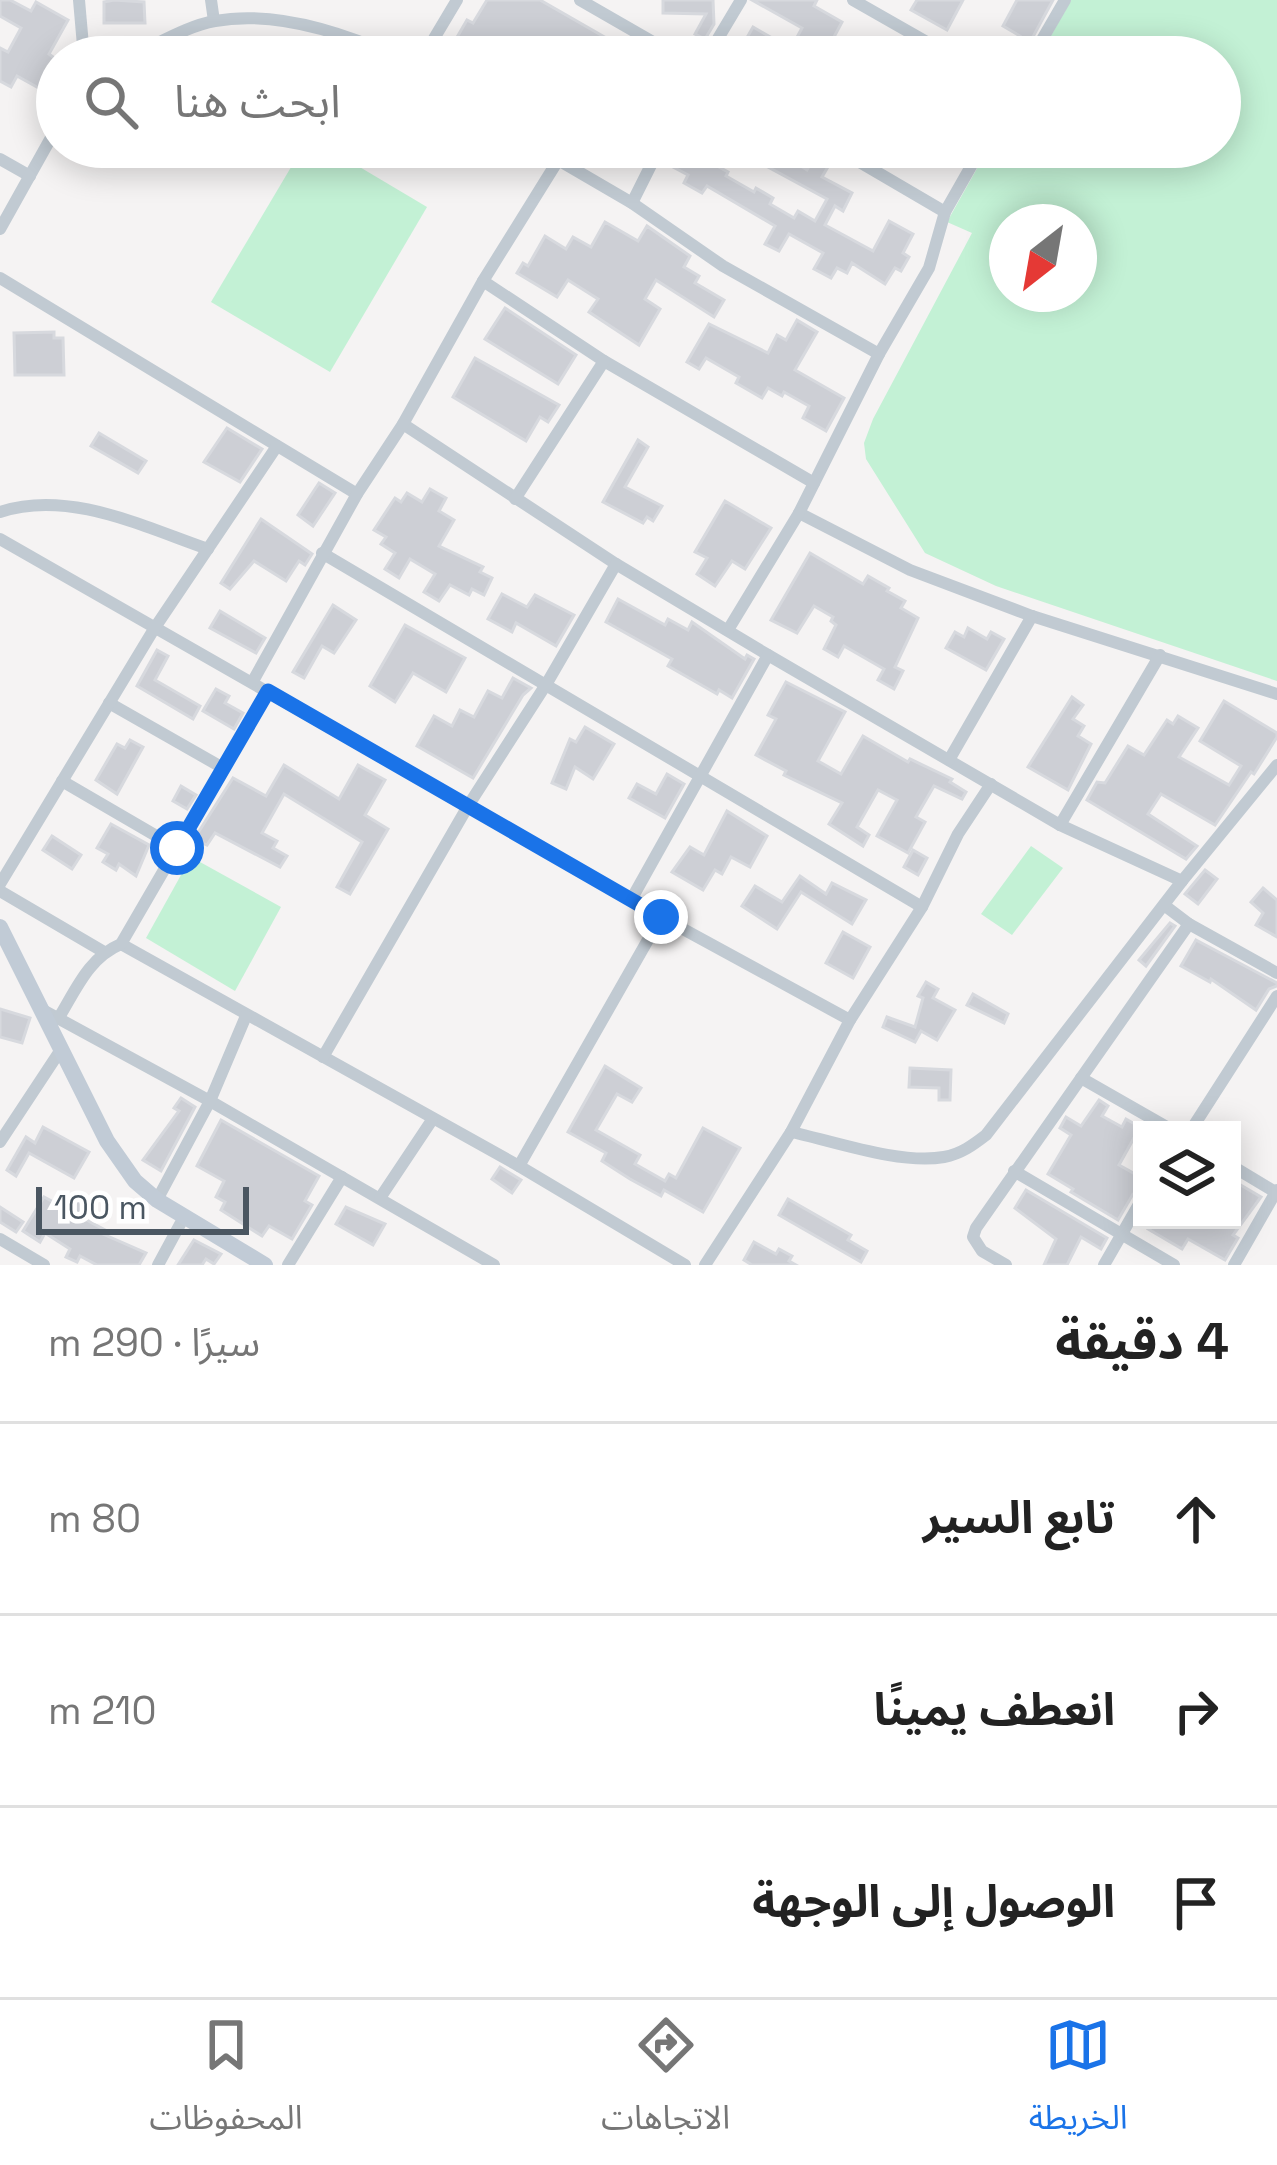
<!DOCTYPE html>
<html lang="ar">
<head>
<meta charset="utf-8">
<style>
  body { margin:0; font-family:"Space Grotesk","Noto Sans Arabic",sans-serif; background:#f2f2f2; color:#222; direction:rtl }
  .controls { position:absolute; right:36px; bottom:36px; display:grid; overflow:hidden; border-radius:0px; box-shadow:0 6px 30px #0003 }
  .controls button { width:108px; height:108px; display:grid; place-items:center; padding:0; border:0; border-bottom:3px solid #e0e0e0; background:#fff; color:#222; font:60px sans-serif }
  .compass { position:absolute; left:989px; top:204px; width:108px; height:108px; border-radius:50%; background:#fff; box-shadow:0 6px 30px #0003; rotate:211deg }
  .scale { position:absolute; left:36px; bottom:30px; width:213px; box-sizing:border-box; padding-left:12px; border:6px solid #4a5661; border-top:0; font-size:33px; line-height:42px; white-space:nowrap; color:#4a5661; -webkit-text-stroke:9px #fff; paint-order:stroke }
  .stop { position:absolute; width:36px; height:36px; margin:-27px; border:9px solid #1a73e8; border-radius:50%; background:#fff }
  .stop.end { background:#1a73e8; border-color:#fff; box-shadow:0 3px 12px #0008 }
  .list { margin:0; padding:0; list-style:none }
  h2 { display:flex; justify-content:space-between; align-items:center; height:156px; margin:0; padding:0 48px; font-size:51px }
  h2 small { font-size:39px; font-weight:400; color:#767676 }
  .list li { display:grid; grid-template-columns:78px 1fr auto; gap:36px; align-items:center; box-sizing:border-box; height:192px; padding:0 48px; border-top:3px solid #e0e0e0 }
  .list b { display:block; font-size:45px; white-space:nowrap }
  .list em { font-size:39px; font-style:normal; color:#767676 }
  .icon { flex:none; width:66px; height:66px; fill:none; stroke:currentColor; stroke-width:2; stroke-linecap:round; stroke-linejoin:round }
  .map { position:relative; flex:none; width:1277px; height:1265px; overflow:hidden; direction:ltr }
  .search { position:absolute; background:#fff; box-shadow:0 6px 30px #0003; left:36px; right:36px; top:36px; height:132px; display:flex; align-items:center; gap:30px; box-sizing:border-box; padding:0 42px; border-radius:66px; color:#767676; font-size:45px }
  .sheet { height:732px; background:#fff }
  nav { display:flex; justify-content:space-around; align-items:center; box-sizing:border-box; height:168px; border-top:3px solid #e0e0e0; background:#fff; font-size:33px; color:#767676 }
  nav a { display:grid; justify-items:center; gap:6px }
  nav .on { color:#1a73e8 }
  .map>svg:first-child { display:block }
  .green { fill:#c3f1d5; fill-rule:evenodd }
  .building { fill:#cdcfd5; stroke:#d7d9de; stroke-width:3 }
  .lines { fill:none; stroke-linecap:round; stroke-linejoin:round }
  .street { stroke:#c1cad2; stroke-width:12 }
  .secondary { stroke:#c1cbd6; stroke-width:16 }
  .route { stroke:#1a73e8; stroke-width:15 }
</style>
</head>
<body>
<div class="map">
<svg width="1277" height="1265" viewBox="0 0 1277 1265">
  <rect width="100%" height="100%" fill="#f5f3f3"/>
  <g class="green">
    <path d="M1071,0H1277V681L996,586L925,553L866,459L864,443L873,419L972,233L947,222L989,147H1220V57H1039ZM1007,222H1079V294H1007Z"/>
    <polygon points="303,147 326,147 427,207 330,372 211,302"/>
    <polygon points="1031,846 1063,868 1012,935 981,914"/>
    <polygon points="191,857 281,907 235,991 146,938"/>
  </g>
  <g class="building">
    <polygon points="0,0 10,0 31,11 36,2 68,20 49,54 57,60 57,66 44,91 17,76 11,87 0,81 0,48 8,52 21,28 0,16"/>
    <polygon points="114,0 144,2 145,23 104,23 104,2"/>
    <polygon points="487,0 540,0 608,39 597,57 451,57 461,42 456,39 467,20 473,23"/>
    <polygon points="663,0 713,0 714,24 705,39 695,34 706,14 663,13"/>
    <polygon points="752,0 817,0 814,6 842,22 834,37 841,41 832,57 796,39 802,28"/>
    <polygon points="917,0 963,0 947,30 911,10"/>
    <polygon points="1017,0 1053,0 1022,57 1008,57 1020,36 1003,26"/>
    <polygon points="753,27 772,38 770,41 796,57 736,57"/>
    <polygon points="682,147 728,172 726,176 754,192 756,188 773,198 770,204 794,218 798,211 815,221 827,199 731,147 771,147 807,170 817,152 832,160 822,177 852,193 843,211 835,206 825,225 873,251 889,221 913,234 903,253 909,257 901,271 895,268 885,284 852,263 847,273 837,268 831,278 814,269 823,253 789,234 779,251 765,244 775,226 707,186 702,193 684,183 688,175 671,166"/>
    <polygon points="605,222 638,241 647,226 690,256 684,267 699,276 695,283 724,300 714,317 656,280 645,299 660,309 639,345 589,312 598,299 568,280 557,297 517,273 523,263 528,266 545,236 566,249 573,237 591,247"/>
    <polygon points="505,308 576,355 558,384 485,339"/>
    <polygon points="797,320 817,332 795,370 844,398 826,431 803,418 809,406 784,392 782,396 768,388 762,398 736,383 739,377 706,358 699,369 687,362 709,324 768,353 777,335 786,340"/>
    <polygon points="54,332 54,338 63,338 64,375 15,375 14,333"/>
    <polygon points="475,358 559,405 548,422 540,417 526,441 453,397"/>
    <polygon points="227,428 262,449 240,482 204,462"/>
    <polygon points="99,433 146,461 138,473 91,446"/>
    <polygon points="638,440 648,447 625,487 662,506 653,521 647,517 643,523 603,502"/>
    <polygon points="319,483 335,493 313,526 298,515"/>
    <polygon points="430,489 446,498 439,511 454,520 439,546 483,567 480,572 492,578 484,595 472,589 469,595 450,585 439,601 424,592 435,574 410,559 399,578 385,569 395,553 381,544 386,537 374,530 395,498 401,502 407,493 422,502"/>
    <polygon points="725,501 771,528 745,569 732,561 715,586 697,574 707,558 695,552"/>
    <polygon points="261,519 312,554 305,565 299,561 286,581 254,561 230,589 221,583"/>
    <polygon points="810,553 863,584 868,576 889,588 887,591 905,601 901,608 918,618 895,667 903,671 894,689 878,680 884,669 844,646 838,657 824,649 836,625 831,621 833,617 814,606 797,633 771,620"/>
    <polygon points="502,594 527,607 535,595 574,615 556,646 516,623 512,632 488,619"/>
    <polygon points="618,599 665,625 668,619 688,630 692,622 745,659 747,655 754,659 732,698 719,690 717,694 668,666 672,659 606,622"/>
    <polygon points="333,605 356,620 334,653 322,646 304,678 293,672"/>
    <polygon points="220,611 265,638 256,653 210,628"/>
    <polygon points="405,625 465,658 446,692 413,673 395,702 370,686"/>
    <polygon points="968,628 987,639 991,632 1004,639 986,670 946,648 955,632 964,637"/>
    <polygon points="157,650 168,656 155,680 200,706 193,719 137,686"/>
    <polygon points="513,678 531,688 523,695 473,778 417,746 434,716 452,726 460,710 474,717 488,691 502,698"/>
    <polygon points="786,682 845,712 818,761 841,774 863,736 908,762 910,759 952,779 950,782 966,792 962,799 934,786 916,817 925,822 908,853 877,836 897,800 878,790 857,827 869,835 863,846 829,824 842,803 784,775 786,771 756,755 776,719 768,715"/>
    <polygon points="216,689 229,696 225,703 243,713 234,729 203,711"/>
    <polygon points="1072,697 1083,705 1073,719 1084,726 1078,736 1091,744 1068,790 1028,767"/>
    <polygon points="1224,701 1277,733 1277,737 1254,774 1251,772 1215,825 1161,794 1148,814 1197,846 1186,859 1087,800 1097,782 1105,783 1128,746 1144,755 1167,720 1173,724 1178,716 1198,728 1179,757 1229,785 1241,766 1200,741"/>
    <polygon points="585,727 614,744 593,779 575,767 566,789 552,783 570,739 576,742"/>
    <polygon points="130,740 143,747 117,794 96,780 117,744 125,748"/>
    <polygon points="284,765 339,799 358,765 385,780 365,815 388,829 350,894 337,887 362,842 284,794 262,833 277,841 273,848 287,856 280,867 215,833 207,845 194,839 233,778 266,796"/>
    <polygon points="667,774 684,784 665,818 629,798 637,784 656,794"/>
    <polygon points="181,786 196,795 187,809 173,801"/>
    <polygon points="727,811 767,836 750,867 731,857 722,874 715,870 703,890 672,872 690,847 704,855"/>
    <polygon points="111,824 149,845 136,876 119,864 116,870 103,862 108,854 97,848"/>
    <polygon points="52,836 81,855 72,869 43,850"/>
    <polygon points="913,850 927,858 918,875 904,867"/>
    <polygon points="1205,870 1217,879 1198,904 1185,894"/>
    <polygon points="800,876 826,894 832,883 866,900 852,924 801,892 777,929 742,906 755,886 782,902"/>
    <polygon points="1263,888 1277,900 1277,937 1256,925 1263,913 1251,902"/>
    <polygon points="1170,923 1175,926 1146,966 1139,960"/>
    <polygon points="843,932 870,947 853,978 826,963"/>
    <polygon points="1196,940 1277,983 1277,986 1269,989 1256,1010 1211,979 1210,982 1181,966"/>
    <polygon points="926,982 938,989 933,998 955,1010 937,1040 921,1031 915,1042 883,1027 887,1017 915,1027 923,998 918,996"/>
    <polygon points="973,994 1008,1014 1004,1023 967,1005"/>
    <polygon points="0,1009 30,1018 22,1043 0,1037"/>
    <polygon points="605,1066 641,1088 632,1102 617,1094 596,1130 640,1155 635,1164 665,1181 669,1174 676,1178 703,1128 740,1148 703,1212 664,1190 661,1196 630,1179 602,1161 606,1153 568,1132"/>
    <polygon points="910,1068 951,1070 950,1100 939,1100 939,1088 909,1087"/>
    <polygon points="181,1098 195,1107 161,1171 143,1160 179,1111 174,1108"/>
    <polygon points="1099,1100 1108,1106 1102,1116 1122,1127 1126,1119 1140,1127 1119,1165 1142,1178 1142,1189 1133,1194 1118,1220 1071,1192 1073,1189 1048,1174 1071,1135 1060,1128 1066,1117 1081,1126"/>
    <polygon points="221,1120 319,1176 305,1201 312,1205 292,1239 269,1226 262,1236 221,1210 225,1202 216,1197 224,1181 197,1166"/>
    <polygon points="43,1127 89,1152 74,1178 29,1153 16,1176 7,1170 26,1137 35,1143"/>
    <polygon points="500,1167 521,1180 512,1193 492,1179"/>
    <polygon points="1232,1180 1261,1197 1233,1235 1238,1238 1225,1260 1188,1239 1182,1249 1148,1229 1153,1220 1173,1226 1177,1220 1232,1220"/>
    <polygon points="1026,1190 1107,1238 1101,1249 1081,1237 1067,1265 1044,1265 1056,1239 1015,1208"/>
    <polygon points="69,1196 85,1205 79,1216 105,1230 103,1234 146,1253 139,1265 97,1265 80,1256 77,1262 66,1257 70,1249 45,1233 40,1242 23,1231 44,1197 63,1207"/>
    <polygon points="788,1199 851,1235 848,1240 867,1251 861,1262 779,1215"/>
    <polygon points="0,1207 23,1222 16,1232 0,1222"/>
    <polygon points="346,1207 385,1224 373,1245 336,1224"/>
    <polygon points="194,1240 221,1254 214,1264 206,1259 202,1265 178,1265"/>
    <polygon points="754,1242 776,1254 779,1249 792,1256 789,1261 796,1265 752,1265 744,1260"/>
  </g>
  <g class="lines">
    <g class="street">
      <polyline points="79,0 84,57"/>
      <polyline points="211,0 214,21"/>
      <polyline points="580,0 679,57"/>
      <polyline points="853,0 953,57"/>
      <path d="M128,57C155,46 186,26 215,21C275,10 344,33 397,57"/>
      <polyline points="423,57 457,0"/>
      <polyline points="707,57 741,0"/>
      <polyline points="1032,57 1065,0"/>
      <polyline points="536,147 632,203 723,266 879,354"/>
      <polyline points="834,147 945,212"/>
      <polyline points="982,147 945,212 929,268 879,354 799,513 910,570 1032,616 1277,694"/>
      <polyline points="0,159 30,176"/>
      <polyline points="632,203 660,147"/>
      <polyline points="0,229 57,127"/>
      <polyline points="0,278 357,494"/>
      <polyline points="483,281 604,361 814,483"/>
      <polyline points="403,424 616,564 768,655 1060,825 1182,881"/>
      <polyline points="515,499 604,361"/>
      <path d="M0,512C68,489 144,527 208,549"/>
      <polyline points="0,539 661,917 850,1020"/>
      <polyline points="322,553 922,907"/>
      <polyline points="728,630 799,513"/>
      <polyline points="253,681 357,494 403,424 483,281 557,162"/>
      <polyline points="109,703 223,768"/>
      <polyline points="949,760 1032,616"/>
      <polyline points="62,781 177,848"/>
      <polyline points="1060,825 1160,655"/>
      <polyline points="0,884 154,629 277,446"/>
      <polyline points="0,891 104,952"/>
      <polyline points="631,900 768,655"/>
      <polyline points="1164,905 1189,924 1277,973"/>
      <polyline points="121,944 519,1166 685,1265"/>
      <polyline points="41,1009 210,1101 494,1265"/>
      <path d="M58,1019C76,990 88,958 121,944L268,691"/>
      <polyline points="323,1057 468,806 547,683 616,564"/>
      <polyline points="1081,1078 1172,1130"/>
      <polyline points="1191,1130 1277,996"/>
      <path d="M791,1132C833,1141 901,1165 944,1157C961,1154 973,1145 986,1135L1182,881L1277,765"/>
      <polyline points="0,1142 60,1051"/>
      <polyline points="519,1166 661,917"/>
      <polyline points="1232,1166 1277,1193"/>
      <polyline points="1014,1171 1174,1265"/>
      <polyline points="380,1198 432,1120"/>
      <polyline points="157,1200 210,1101 246,1016"/>
      <polyline points="0,1239 44,1265"/>
      <polyline points="158,1265 184,1217"/>
      <polyline points="288,1265 342,1177"/>
      <polyline points="705,1265 791,1132 850,1020 922,907 958,834 991,784"/>
      <polyline points="1006,1265 982,1251 973,1237 976,1228 1189,924"/>
      <polyline points="1104,1265 1142,1199"/>
      <polyline points="1234,1265 1277,1190"/>
    </g>
    <polyline class="secondary" points="0,927 107,1141 135,1181 157,1200 265,1265"/>
  </g>
  <g class="lines">
    <polyline class="route" points="177,848 268,691 661,917"/>
  </g>
</svg>
<div class="controls">
<button><svg class="icon" aria-label="layers" viewBox="0 0 24 24"><path d="M12 4l9 5-9 5-9-5zM3 14l9 5 9-5"/></svg></button>
</div>
<svg class="compass" viewBox="-18 -18 36 36"><path d="M0-13l5 13h-10z" fill="#e53935"/><path d="M0 13l5-13h-10z" fill="#767676"/></svg>
<div class="scale">100 m</div>
<div class="stop" style="left:177px;top:848px"></div>
<div class="stop end" style="left:661px;top:917px"></div>
<div class="search"><svg class="icon" aria-label="search" viewBox="0 0 24 24"><circle cx="10" cy="10" r="6"/><path d="M15 15l6 6"/></svg>ابحث هنا</div>
</div>
<section class="sheet">
<h2>4 دقيقة<small>سيرًا · 290 m</small></h2>
<ul class="list">
<li><svg class="icon" aria-label="ahead" viewBox="0 0 24 24"><path d="M12 20V5M6 11l6-6 6 6"/></svg><div><b>تابع السير</b></div><em>80 m</em></li>
<li><svg class="icon" aria-label="right" viewBox="0 0 24 24"><path d="M7 20v-9h11M14 6l5 5-5 5"/></svg><div><b>انعطف يمينًا</b></div><em>210 m</em></li>
<li><svg class="icon" aria-label="arrive" viewBox="0 0 24 24"><path d="M6 21V4h12l-3 4 3 4H6"/></svg><div><b>الوصول إلى الوجهة</b></div></li>
</ul>
</section>
<nav>
<a class="on"><svg class="icon" aria-label="map" viewBox="0 0 24 24"><path d="M3 6l6-2 6 2 6-2v14l-6 2-6-2-6 2zM9 4v14M15 6v14"/></svg>الخريطة</a>
<a><svg class="icon" aria-label="directions" viewBox="0 0 24 24"><path d="M12 3l9 9-9 9-9-9zM9 14v-3h6M13 9l2 2-2 2"/></svg>الاتجاهات</a>
<a><svg class="icon" aria-label="saved" viewBox="0 0 24 24"><path d="M7 4h10v16l-5-4-5 4z"/></svg>المحفوظات</a>
</nav>
</body>
</html>
